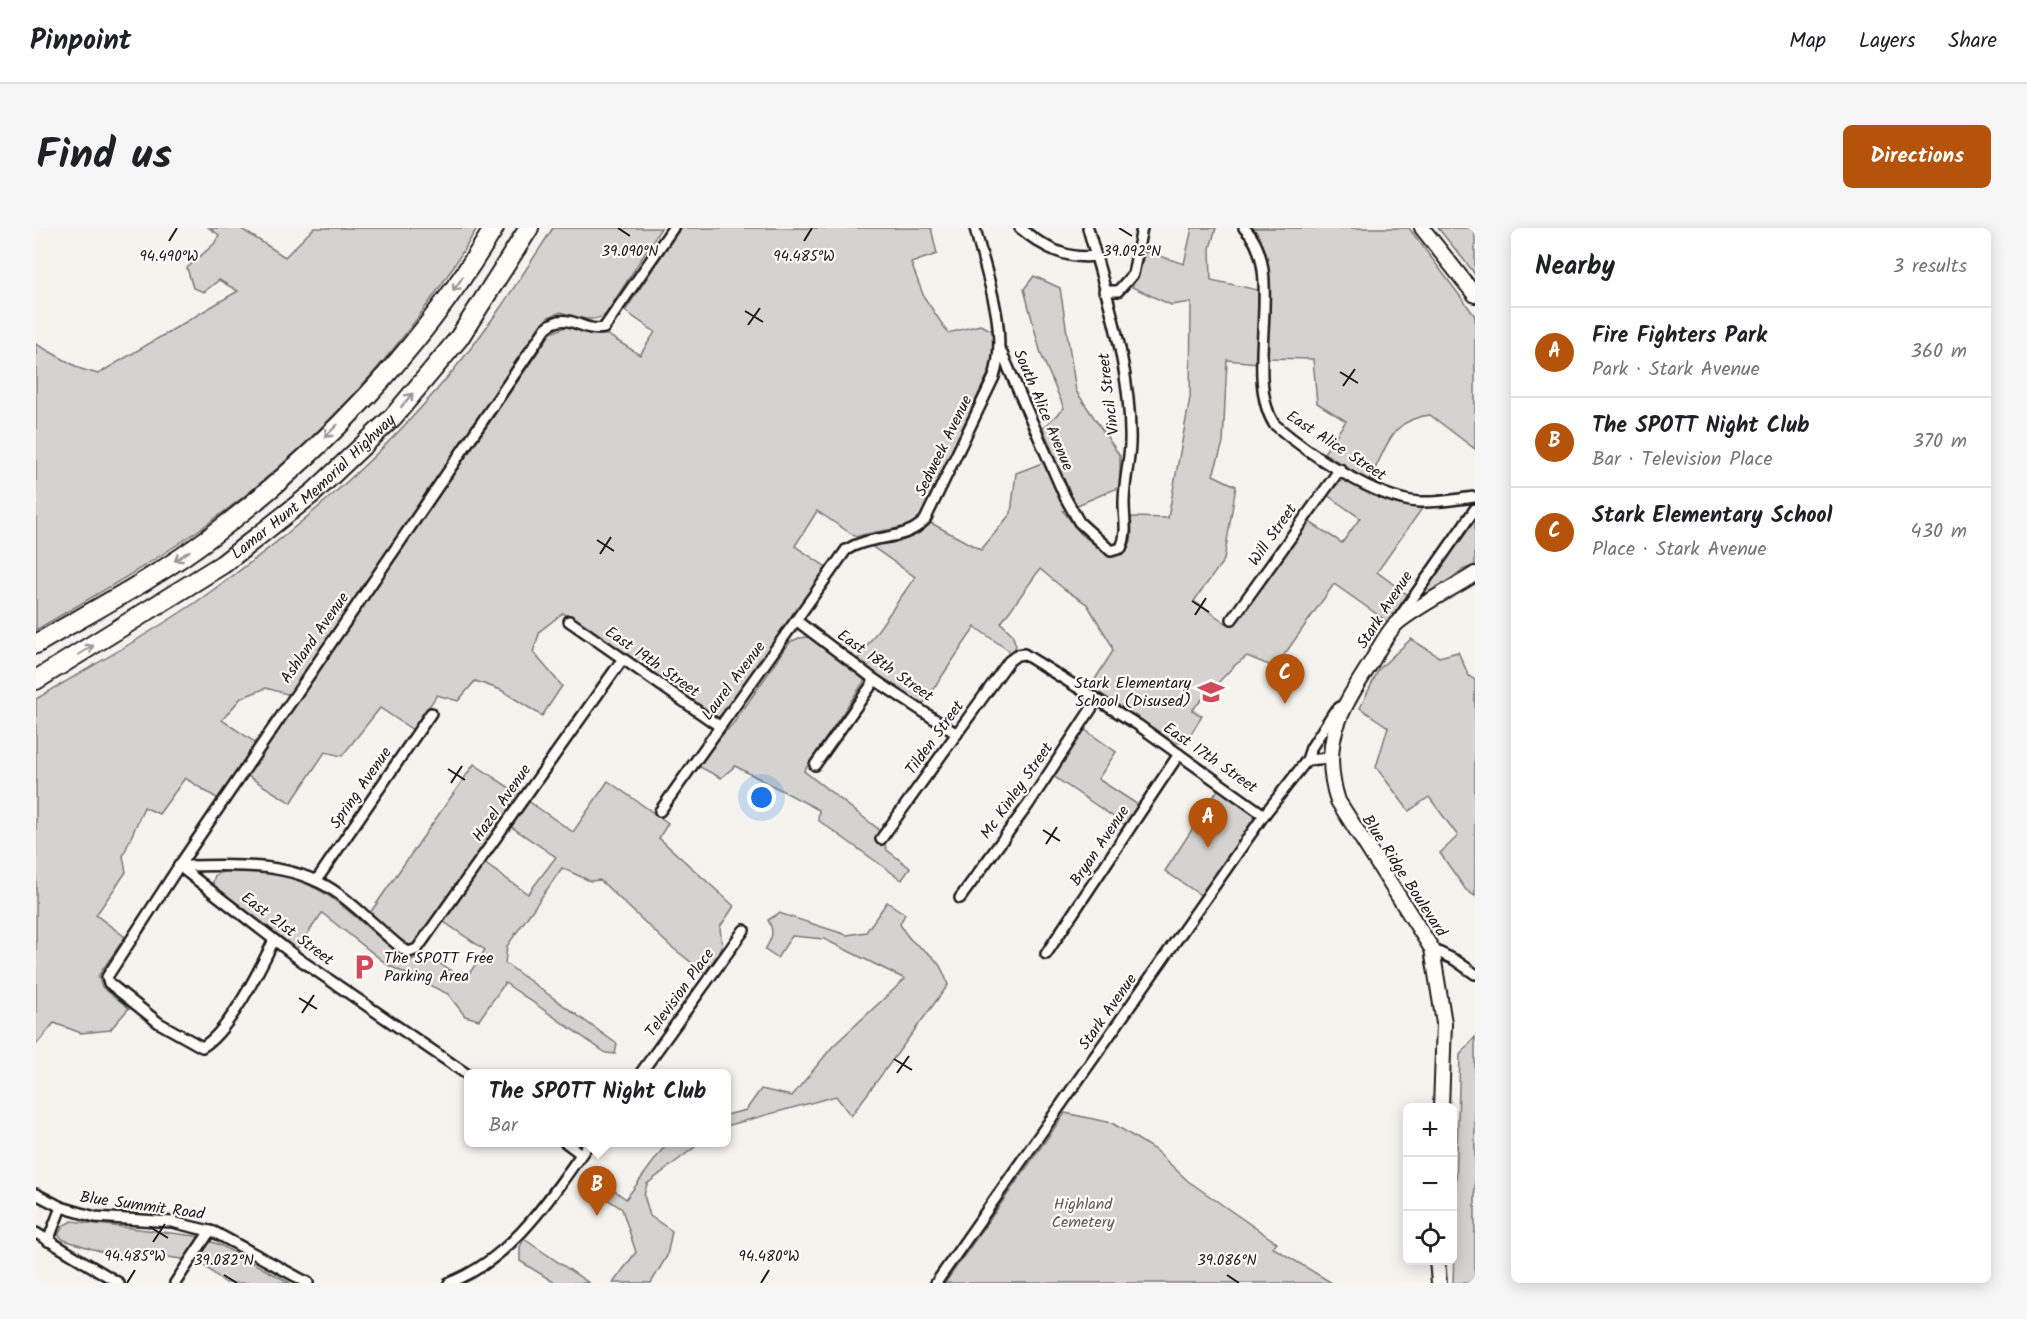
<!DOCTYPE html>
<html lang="en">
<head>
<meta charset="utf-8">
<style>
  body { margin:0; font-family:Kalam,sans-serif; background:#f6f6f6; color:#202124 }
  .controls { position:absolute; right:18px; bottom:18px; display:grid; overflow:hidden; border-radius:9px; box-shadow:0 3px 15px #0003 }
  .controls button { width:54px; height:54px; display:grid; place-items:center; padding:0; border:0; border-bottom:2px solid #e0e0e0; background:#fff; color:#202124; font:30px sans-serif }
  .you { position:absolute; left:726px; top:570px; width:21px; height:21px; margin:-15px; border:4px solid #fff; border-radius:50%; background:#1a73e8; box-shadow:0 0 0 9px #1a73e833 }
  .badge { display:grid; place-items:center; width:39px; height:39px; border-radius:50%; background:#b45309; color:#fff; font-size:20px; font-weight:700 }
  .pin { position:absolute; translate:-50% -50px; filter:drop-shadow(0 2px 3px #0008) }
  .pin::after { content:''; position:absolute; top:32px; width:21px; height:18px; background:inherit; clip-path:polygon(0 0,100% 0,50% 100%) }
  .popup { position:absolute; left:428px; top:841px; width:267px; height:78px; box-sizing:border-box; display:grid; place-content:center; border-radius:9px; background:#fff; filter:drop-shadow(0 2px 4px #0005); font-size:20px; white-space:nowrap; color:#757577 }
  .popup b { font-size:22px; color:#202124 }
  .popup::after { content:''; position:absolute; left:50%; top:100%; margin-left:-12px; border:12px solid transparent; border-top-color:#fff }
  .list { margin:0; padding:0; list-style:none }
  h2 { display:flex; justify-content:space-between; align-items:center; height:78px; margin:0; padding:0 24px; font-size:26px }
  h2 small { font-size:20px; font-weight:400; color:#757577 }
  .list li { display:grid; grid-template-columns:39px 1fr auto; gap:18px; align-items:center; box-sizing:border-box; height:90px; padding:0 24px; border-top:2px solid #e0e0e0 }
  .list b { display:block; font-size:22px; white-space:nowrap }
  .list p { margin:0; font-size:20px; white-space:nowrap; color:#757577 }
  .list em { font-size:20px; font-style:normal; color:#757577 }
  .icon { flex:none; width:33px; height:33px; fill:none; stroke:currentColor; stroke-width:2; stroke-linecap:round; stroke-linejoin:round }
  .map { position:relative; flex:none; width:1439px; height:1055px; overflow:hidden; border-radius:9px }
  header { display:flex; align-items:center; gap:36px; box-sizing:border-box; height:84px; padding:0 30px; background:#fff; border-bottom:2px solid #e0e0e0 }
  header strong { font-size:28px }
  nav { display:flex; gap:33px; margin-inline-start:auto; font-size:21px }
  .intro { display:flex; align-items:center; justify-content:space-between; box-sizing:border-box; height:144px; padding:0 36px }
  h1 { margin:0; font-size:42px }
  .button { padding:15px 27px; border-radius:9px; background:#b45309; color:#fff; font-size:21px; font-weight:700 }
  main { display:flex; gap:36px; padding:0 36px }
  aside { flex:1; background:#fff; border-radius:9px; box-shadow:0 3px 15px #0003 }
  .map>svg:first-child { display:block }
  .green { fill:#d4d3cf; stroke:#787876; stroke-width:1.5 }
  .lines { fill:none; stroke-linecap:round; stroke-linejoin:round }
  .street-casing { stroke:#1c1c1c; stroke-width:14 }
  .secondary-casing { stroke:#1c1c1c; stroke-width:18 }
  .highway-casing { stroke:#1c1c1c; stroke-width:22 }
  .street { stroke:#fdfcf7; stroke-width:9 }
  .secondary { stroke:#fdfcf7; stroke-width:14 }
  .highway { stroke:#fdfcf7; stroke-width:18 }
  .oneway { stroke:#989794 }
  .ticks { fill:none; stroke:#1c1c1c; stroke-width:2 }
  .labels { text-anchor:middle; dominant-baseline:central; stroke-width:4.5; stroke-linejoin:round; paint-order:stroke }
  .street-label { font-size:16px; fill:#1c1c1c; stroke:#fdfcf7 }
  .poi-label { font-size:16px; fill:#1c1c1c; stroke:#fdfcf7; text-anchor:end }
  .park-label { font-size:16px; fill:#5c5c5b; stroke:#fdfcf7 }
  .ticks-label { font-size:15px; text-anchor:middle; fill:#1c1c1c; stroke:#fdfcf7; stroke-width:4.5; stroke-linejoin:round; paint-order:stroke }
</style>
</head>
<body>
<header>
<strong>Pinpoint</strong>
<nav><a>Map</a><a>Layers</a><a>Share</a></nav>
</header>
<div class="intro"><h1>Find us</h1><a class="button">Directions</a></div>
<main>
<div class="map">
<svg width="1439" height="1055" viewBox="0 0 1439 1055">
  <rect width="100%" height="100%" fill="#f4f3ee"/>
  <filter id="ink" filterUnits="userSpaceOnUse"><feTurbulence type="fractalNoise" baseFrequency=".0167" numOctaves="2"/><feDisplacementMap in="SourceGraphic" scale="12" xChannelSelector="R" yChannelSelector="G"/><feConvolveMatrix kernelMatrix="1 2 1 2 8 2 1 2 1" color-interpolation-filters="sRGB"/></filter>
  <g filter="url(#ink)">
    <g class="green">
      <path d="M173,0H204L249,29L278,0H441C375,114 281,217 174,294C119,334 59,367 0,402V116L45,141L62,146L202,63L183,52L168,64L157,60L151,40L178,16L183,7Z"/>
      <path d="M517,0H625L570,86C556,96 540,89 525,84L512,89L296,405L304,411L515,105L532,98L563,107H572L604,127L619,104L589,83L644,0H895L901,26L875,35L888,69L912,105L944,97L959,104L958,133L884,290C865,305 842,300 820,309L781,283L759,318L793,341L689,485L682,489L674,487L527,385L504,403L497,424L526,458L506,488L465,462L439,453L422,473L401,467L377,502L344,480L306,528L289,524L255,575L210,547L266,462L251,466L230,460L205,470L186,492L220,515L182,571L149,550L123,586L108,579L87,628L90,644L60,687L89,709L62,748L66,759L93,780L74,802L45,805L18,795L0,817V471C54,439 111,408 163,372C253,309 345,230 415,145C453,100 485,49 517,0Z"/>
      <path d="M1156,0H1180L1174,20L1175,52L1222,62V135L1191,132L1187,215L1177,247L1200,258L1188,332L1158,373L1190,395L1203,391L1272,293L1306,315L1324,290L1291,267L1307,251C1342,264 1345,279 1387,279L1341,344L1372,367L1352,394L1298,356L1246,430L1235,438L1211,428L1198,438L1156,482L1166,488L1150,514L1139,515L1054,459L1077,423L1075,416L1051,376L1028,361L1004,341L965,395L976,406L980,418L976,425L939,399L886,478L821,432L879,349L834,317L882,306L895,295L945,322L975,285L980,245L1019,230L1007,200L1028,180L1005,126L988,61L998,48L1024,60L1040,163L1084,228V259L1027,283L1045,306L1075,329C1098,324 1097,309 1095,289L1132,290L1154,170L1155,74L1135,77L1096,59L1104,43L1109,23L1148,36Z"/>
      <path d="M1215,0H1373L1439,88V221L1394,187C1351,192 1352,222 1332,253L1288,225L1310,193L1281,175L1277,131L1232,130L1231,34L1226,14Z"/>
      <polygon points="1402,0 1439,0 1439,47 1436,42"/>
      <polygon points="1439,288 1439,337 1426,342 1392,369 1388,367 1388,361"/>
      <polygon points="773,409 829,452 768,543 841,600 851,622 874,640 866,652 782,592 783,582 699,538 685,550 662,538 681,512 697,496 754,414 763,410"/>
      <polygon points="1375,411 1403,429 1422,424 1433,448 1439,452 1439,668 1430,662 1404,625 1422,608 1393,569 1373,583 1340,539 1352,499 1324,480 1343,441"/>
      <polygon points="1048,501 1080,524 1062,551 1104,578 1091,598 1017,548"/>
      <polygon points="438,536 484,567 380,715 374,717 366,714 334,685"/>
      <path d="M572,553L632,595L623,610L698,678L684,699L686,720L669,745L633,717L564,652L554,653L526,640L471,718L469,735L581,816L579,826L570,825L469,755L443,792L429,788L412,766L352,737L286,685L260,722L179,661L177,654L179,647C193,640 209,641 225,643C299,654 317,694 373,733L388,725L429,752L449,722L408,694L448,635L492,666L520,629L474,598L492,573L537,604Z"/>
      <polygon points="1183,560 1218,585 1220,590 1166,668 1129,643"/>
      <path d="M851,674L869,686L864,696C879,727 900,716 912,757L815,888L800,868L690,898V887L710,882L725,861L756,868L797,818L869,751L788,711L756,708L741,730L729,722C736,710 739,704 732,692L743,685L811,707L830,704Z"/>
      <polygon points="1439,809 1439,1055 1417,1055 1424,827"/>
      <polygon points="1029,885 1076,895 1119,922 1152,953 1241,1015 1236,1019 1296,1055 909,1055"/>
      <polygon points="631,915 664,915 611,956 608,967 614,988 636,1003 631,1028 615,1055 577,1055 600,1024 586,981 561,964 567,954 590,971"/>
      <polygon points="36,993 160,1008 184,1017 254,1055 190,1055 162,1033 108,1026 93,1032 28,1012 22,1007 28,997"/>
      <polygon points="488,1011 553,1055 519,1055 484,1033 484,1019"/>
    </g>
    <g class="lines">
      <g class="street-casing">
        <g id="street">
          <path d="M984,0C1007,19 1030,32 1060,28"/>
          <path d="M1208,0C1252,40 1206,145 1238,196C1272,225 1339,271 1383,274C1401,275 1421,271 1439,269"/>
          <polyline points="1068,63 1082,63 1097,46 1106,0"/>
          <path d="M965,123L1029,269L1043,294L1075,323L1085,320C1092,305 1088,292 1088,275C1088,255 1093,236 1094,216C1096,143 1071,69 1052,0"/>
          <polyline points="1363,390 1439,281"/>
          <polyline points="1196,391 1304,241"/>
          <polyline points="533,393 683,498"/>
          <polyline points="761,393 839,452 921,506"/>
          <polyline points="1271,532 1294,530"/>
          <polyline points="779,537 839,452"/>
          <path d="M624,583L810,322C837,305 867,315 889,292L958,149C973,101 950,48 939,0"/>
          <polyline points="845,611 973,433 981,427 988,426 1102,497 1228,587"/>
          <path d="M143,638C198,638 256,631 304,667C326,683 345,704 367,721L373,724L381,721L586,432"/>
          <polyline points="143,638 263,731 432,847"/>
          <polyline points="280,653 395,485"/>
          <polyline points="924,670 992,577 1061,472"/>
          <path d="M238,712C225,739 192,805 166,819L123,795L73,755L71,749L143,638L510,100C532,81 545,105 568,100L637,0"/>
          <polyline points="1396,721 1419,732 1439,746"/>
          <polyline points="1010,726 1143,526"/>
          <polyline points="604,846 708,702"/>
          <polyline points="529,914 545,926"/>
          <polyline points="0,966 25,979 59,989 136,994 178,1004 272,1055"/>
          <polyline points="0,1005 83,1055"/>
          <polyline points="12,1013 25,979"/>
          <polyline points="139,1055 174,1003"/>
          <path d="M413,1055C478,1030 515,968 554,914"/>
          <polyline points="900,1055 1228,587 1271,532 1275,520 1298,484 1309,475"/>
        </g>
      </g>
      <g class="secondary-casing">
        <g id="secondary">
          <polyline points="1386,0 1439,67"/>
          <path d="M1405,880L1408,795L1396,721L1302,573C1283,514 1305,482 1336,433C1343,421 1351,404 1361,395C1381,378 1416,361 1439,346"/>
          <polyline points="1401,1032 1403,1055"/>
        </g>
      </g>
      <g class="highway-casing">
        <g id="highway">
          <path d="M0,416C58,382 120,350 174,309C286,225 386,120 458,0"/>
          <path id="s1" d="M0,452L187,336L278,264L357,189L423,110L493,0"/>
        </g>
      </g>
      <use href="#street" class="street"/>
      <use href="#secondary" class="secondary"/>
      <use href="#highway" class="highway"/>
    </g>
    <defs><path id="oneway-shaft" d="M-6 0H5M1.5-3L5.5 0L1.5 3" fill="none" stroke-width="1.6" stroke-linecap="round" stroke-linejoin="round" transform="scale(1.5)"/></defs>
    <g class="oneway">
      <use href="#oneway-shaft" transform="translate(422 56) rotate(123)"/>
      <use href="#oneway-shaft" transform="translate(371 172) rotate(-50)"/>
      <use href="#oneway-shaft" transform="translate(295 203) rotate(136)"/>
      <use href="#oneway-shaft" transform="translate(146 328) rotate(146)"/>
      <use href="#oneway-shaft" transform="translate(50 422) rotate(-32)"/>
    </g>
  </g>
  <path class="ticks" d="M582,0L594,8M1083,0L1096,8M133,13L141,0M768,13L776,0M709,83L727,94M712,97L724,80M1304,144L1322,155M1307,158L1319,141M561,312L578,323M564,326L575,309M1156,373L1173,384M1159,387L1170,370M412,541L429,552M415,555L426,538M1007,602L1024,613M1010,616L1021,599M263,770L281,781M266,785L278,767M858,831L876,842M861,845L873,828M114,999L132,1010M117,1014L129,996M188,1047L201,1055M1191,1047L1203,1055M91,1055L99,1042M725,1055L733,1042"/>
  <defs>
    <g id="school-bare" transform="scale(2.07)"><path d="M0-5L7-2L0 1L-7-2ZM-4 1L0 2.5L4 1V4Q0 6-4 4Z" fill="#d1495b" stroke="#fdfcf7" stroke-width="2.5" paint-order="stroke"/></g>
    <g id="parking-bare" transform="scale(2.07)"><path d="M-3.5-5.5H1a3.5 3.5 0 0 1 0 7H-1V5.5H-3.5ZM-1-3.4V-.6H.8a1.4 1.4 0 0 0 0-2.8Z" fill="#d1495b" stroke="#fdfcf7" stroke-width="2.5" paint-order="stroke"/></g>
  </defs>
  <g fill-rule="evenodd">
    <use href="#school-bare" x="1175" y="464"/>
    <use href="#parking-bare" x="328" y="739"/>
  </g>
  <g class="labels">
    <g class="street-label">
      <text transform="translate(1073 166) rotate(-97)">Vincil Street</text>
      <text transform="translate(1007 182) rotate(67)">South Alice Avenue</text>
      <text transform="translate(908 218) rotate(-64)">Sedweek Avenue</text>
      <text transform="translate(1300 218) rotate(33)">East Alice Street</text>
      <text stroke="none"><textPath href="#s1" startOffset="339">Lamar Hunt Memorial Highway</textPath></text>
      <text transform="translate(1237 307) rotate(-55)">Will Street</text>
      <text transform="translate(1349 382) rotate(-57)">Stark Avenue</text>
      <text transform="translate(279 410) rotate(-55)">Ashland Avenue</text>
      <text transform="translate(616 434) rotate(35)">East 19th Street</text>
      <text transform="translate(849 438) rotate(35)">East 18th Street</text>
      <text transform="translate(698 453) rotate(-53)">Laurel Avenue</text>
      <text transform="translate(899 510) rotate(-54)">Tilden Street</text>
      <text transform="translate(1174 530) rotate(35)">East 17th Street</text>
      <text transform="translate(325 560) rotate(-55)">Spring Avenue</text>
      <text transform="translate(981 563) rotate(-55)">Mc Kinley Street</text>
      <text transform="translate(466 575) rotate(-55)">Hazel Avenue</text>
      <text transform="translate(1064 618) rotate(-56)">Bryan Avenue</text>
      <text transform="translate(1368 648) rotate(57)">Blue Ridge Boulevard</text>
      <text transform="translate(251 701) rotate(37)">East 21st Street</text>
      <text transform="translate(644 765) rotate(-54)">Television Place</text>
      <text transform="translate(1072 784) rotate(-55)">Stark Avenue</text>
      <text transform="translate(106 978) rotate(8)">Blue Summit Road</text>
    </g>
    <g class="poi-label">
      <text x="1155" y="455">Stark Elementary<tspan x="1155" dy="18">School (Disused)</tspan></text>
      <text x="348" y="730" text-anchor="start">The SPOTT Free<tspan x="348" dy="18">Parking Area</tspan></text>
    </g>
    <g class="park-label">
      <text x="1047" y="976">Highland<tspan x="1047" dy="18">Cemetery</tspan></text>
    </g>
  </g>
  <g class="ticks-label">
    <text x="594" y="28">39.090°N</text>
    <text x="1096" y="28">39.092°N</text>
    <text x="133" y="33">94.490°W</text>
    <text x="768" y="33">94.485°W</text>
    <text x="99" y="1033">94.485°W</text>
    <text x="733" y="1033">94.480°W</text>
    <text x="188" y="1037">39.082°N</text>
    <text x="1191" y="1037">39.086°N</text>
  </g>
</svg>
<div class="controls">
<button>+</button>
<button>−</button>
<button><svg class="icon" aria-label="locate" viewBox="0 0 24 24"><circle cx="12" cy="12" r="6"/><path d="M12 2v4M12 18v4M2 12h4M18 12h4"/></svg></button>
</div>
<div class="you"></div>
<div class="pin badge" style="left:1172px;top:620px">A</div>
<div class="pin badge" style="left:561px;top:988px">B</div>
<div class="popup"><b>The SPOTT Night Club</b>Bar</div>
<div class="pin badge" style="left:1249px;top:476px">C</div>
</div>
<aside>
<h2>Nearby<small>3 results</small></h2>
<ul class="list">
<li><span class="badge">A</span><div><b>Fire Fighters Park</b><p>Park · Stark Avenue</p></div><em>360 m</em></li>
<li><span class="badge">B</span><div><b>The SPOTT Night Club</b><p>Bar · Television Place</p></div><em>370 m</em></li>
<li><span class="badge">C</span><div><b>Stark Elementary School</b><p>Place · Stark Avenue</p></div><em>430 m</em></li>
</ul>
</aside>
</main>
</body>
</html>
